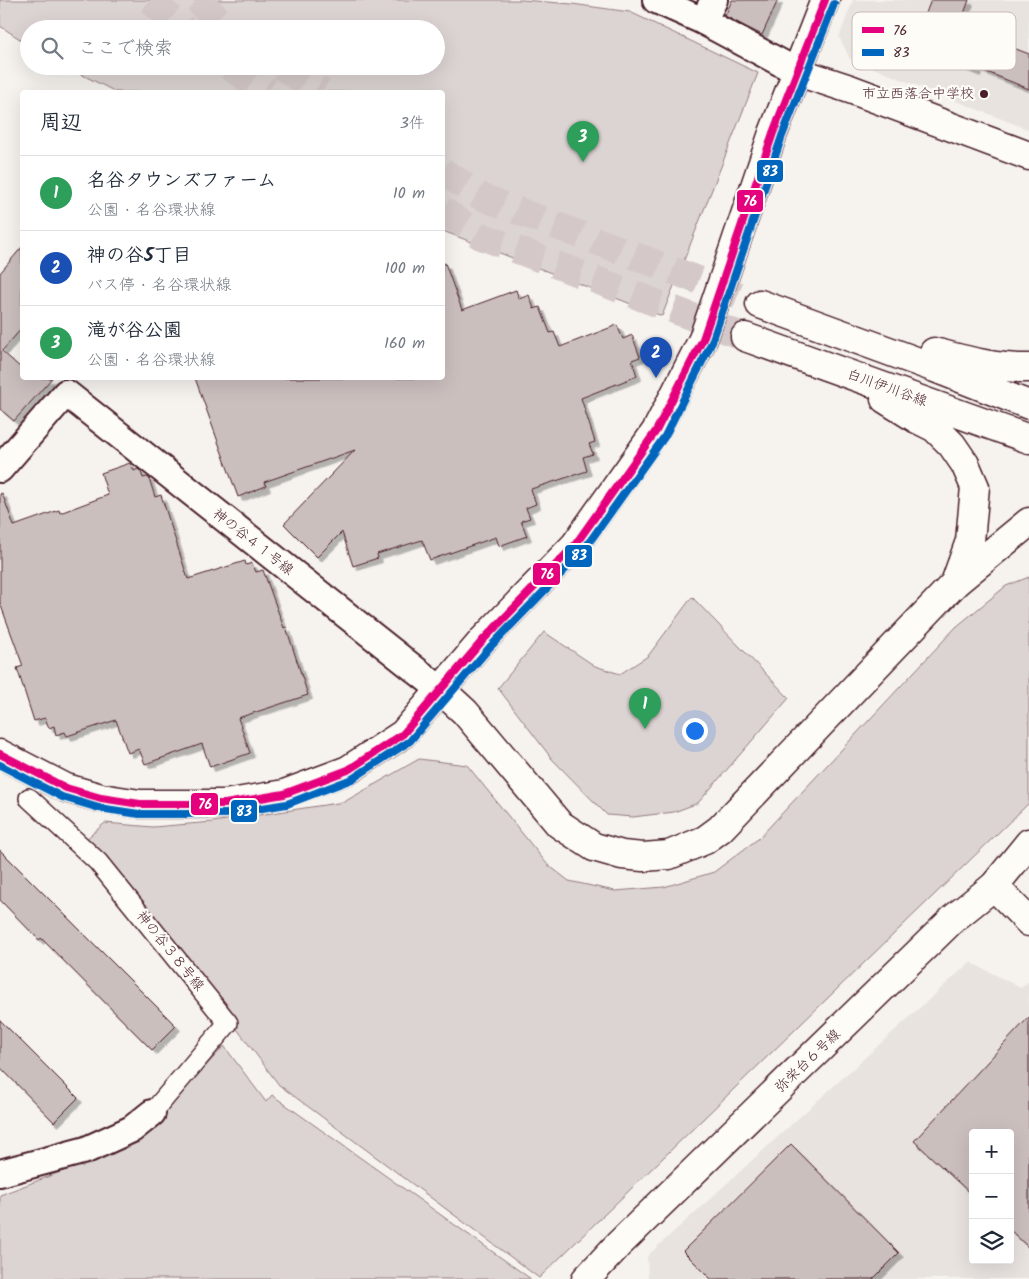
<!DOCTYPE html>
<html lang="ja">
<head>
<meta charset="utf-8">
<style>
  body { margin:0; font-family:Kalam,"Klee One",sans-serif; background:#f2f2f3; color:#1f2937 }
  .controls { position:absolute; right:15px; bottom:15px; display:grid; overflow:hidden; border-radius:5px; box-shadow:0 5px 20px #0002 }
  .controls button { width:45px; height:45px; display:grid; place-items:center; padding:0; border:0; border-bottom:1px solid #e0e1e3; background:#fff; color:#1f2937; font:25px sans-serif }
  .you { position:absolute; left:694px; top:730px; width:18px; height:18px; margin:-12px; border:4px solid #fff; border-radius:50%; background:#1a73e8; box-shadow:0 0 0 8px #1a73e833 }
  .badge { display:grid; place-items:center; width:32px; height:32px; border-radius:50%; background:#db2777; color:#fff; font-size:16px; font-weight:700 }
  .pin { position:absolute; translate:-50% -41px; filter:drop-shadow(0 1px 2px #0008) }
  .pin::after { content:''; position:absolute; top:26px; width:18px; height:15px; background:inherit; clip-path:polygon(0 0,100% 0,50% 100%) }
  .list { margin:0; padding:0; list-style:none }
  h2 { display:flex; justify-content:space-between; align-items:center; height:65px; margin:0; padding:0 20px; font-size:21px }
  h2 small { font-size:16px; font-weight:400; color:#747a83 }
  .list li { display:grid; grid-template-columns:32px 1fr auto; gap:15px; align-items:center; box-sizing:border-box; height:75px; padding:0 20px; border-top:1px solid #e0e1e3 }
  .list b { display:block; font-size:19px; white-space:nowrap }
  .list p { margin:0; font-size:16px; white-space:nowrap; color:#747a83 }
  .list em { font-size:16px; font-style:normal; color:#747a83 }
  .icon { flex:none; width:28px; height:28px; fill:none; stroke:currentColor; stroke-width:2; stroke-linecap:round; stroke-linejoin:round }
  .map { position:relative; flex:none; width:1029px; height:1279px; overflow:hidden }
  .search { position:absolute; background:#fff; box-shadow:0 5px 20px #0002; left:20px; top:20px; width:425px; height:55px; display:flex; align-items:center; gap:12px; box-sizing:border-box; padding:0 18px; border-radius:28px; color:#747a83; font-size:19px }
  .panel { position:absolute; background:#fff; box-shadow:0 5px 20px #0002; left:20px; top:90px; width:425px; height:290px; border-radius:5px }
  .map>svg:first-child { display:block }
  .built { fill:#e9e3e0; fill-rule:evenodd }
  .green { fill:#dcd4d2; stroke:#937a7e }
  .building { fill:#cbbfbe; stroke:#4a1f2b; filter:url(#shadow) }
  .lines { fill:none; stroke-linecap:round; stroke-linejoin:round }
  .tertiary-tunnel { stroke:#d4c9c8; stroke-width:28; stroke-dasharray:28 14; stroke-linecap:butt }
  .pedestrian-casing { stroke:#4a1f2b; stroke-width:22 }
  .minor-casing { stroke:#4a1f2b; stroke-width:30 }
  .tertiary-casing { stroke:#4a1f2b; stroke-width:31 }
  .pedestrian { stroke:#fdfcf7; stroke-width:19 }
  .minor { stroke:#fdfcf7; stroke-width:26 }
  .tertiary { stroke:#fdfcf7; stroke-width:28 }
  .bus-1-casing { stroke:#fdfcf7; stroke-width:11 }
  .bus-2-casing { stroke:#fdfcf7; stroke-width:11 }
  .bus-1 { stroke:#e5007d; stroke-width:8 }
  .bus-2 { stroke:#0065bd; stroke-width:8 }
  .poi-dot { fill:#4a1f2b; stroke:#fdfcf7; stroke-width:2 }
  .labels { text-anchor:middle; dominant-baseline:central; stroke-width:4.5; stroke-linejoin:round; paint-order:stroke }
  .poi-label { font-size:14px; fill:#4a1f2b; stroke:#fdfcf7; text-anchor:end }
  .street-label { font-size:14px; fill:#4a1f2b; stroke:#fdfcf7 }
  .key { fill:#fdfcf7; stroke:#c7baba; stroke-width:1 }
  .key-label { font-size:14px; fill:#4a1f2b }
  .line-badge { stroke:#fdfcf7; stroke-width:2 }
  .badge-label { font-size:14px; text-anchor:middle; font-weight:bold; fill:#fff }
</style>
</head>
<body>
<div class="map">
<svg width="1029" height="1279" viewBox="0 0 1029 1279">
  <defs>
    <filter id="shadow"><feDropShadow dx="4.5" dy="4.5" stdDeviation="0" flood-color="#0004"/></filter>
  </defs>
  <rect width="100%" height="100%" fill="#f6f3ef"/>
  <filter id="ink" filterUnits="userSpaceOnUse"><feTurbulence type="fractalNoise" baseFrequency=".02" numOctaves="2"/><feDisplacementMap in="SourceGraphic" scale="10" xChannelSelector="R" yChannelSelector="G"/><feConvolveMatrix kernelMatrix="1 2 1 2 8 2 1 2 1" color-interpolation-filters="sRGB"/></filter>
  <g filter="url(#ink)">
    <g class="built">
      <polygon points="853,0 1029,0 1029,130 850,59 839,37"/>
      <path d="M970,962L1021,988L1029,981V1279H648L647,1256ZM973,1133H1010V1260H973Z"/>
    </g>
    <g class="green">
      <polygon points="0,0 522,0 572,4 630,12 758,73 662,316 443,231 442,92 116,92 65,66 436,66 436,29 29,29 29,45 0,26"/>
      <polygon points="1029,577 1029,803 539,1278 279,1085 234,1025 85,840 105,823 153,827 213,822 344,802 419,759 467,765 547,864 569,881 615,891 664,887 714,872 759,838 956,627 1006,586"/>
      <polygon points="692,597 789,698 698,803 674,812 633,817 607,815 552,759 498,688 544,632 595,666 620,674 648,656"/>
      <polygon points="224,1046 266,1102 272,1095 531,1279 0,1279 0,1195 136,1143"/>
    </g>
    <g class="building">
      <polygon points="732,0 778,0 762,35 725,16"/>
      <polygon points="931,0 969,0 959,27 1029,54 1029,89 977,68 976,72 946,60 945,62 912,49"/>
      <polygon points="22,247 22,328 2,351 22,369 22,378 52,378 14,421 0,409 0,273"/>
      <polygon points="445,263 462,310 516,290 519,299 529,295 534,309 540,307 550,333 554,332 560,347 617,325 623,339 632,335 640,357 632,360 637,376 581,398 595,442 589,444 593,454 583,457 587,471 531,489 536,504 526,508 530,518 521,521 527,536 499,546 496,537 430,560 422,540 377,554 378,558 353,566 342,532 317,557 284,524 355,450 264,482 266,486 238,497 195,378 442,378 442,264"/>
      <polygon points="130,463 134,471 138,469 141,472 143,478 147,477 149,478 155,497 161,495 188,579 245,561 246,565 252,563 256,572 263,570 284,628 286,627 308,695 238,718 250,753 210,767 202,744 145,764 139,749 128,753 116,720 67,736 65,732 56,735 54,726 49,728 45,718 34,721 17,668 23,666 0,603 0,494 2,493 14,526 59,510 60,513 108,495 101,473"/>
      <polygon points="0,850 176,1026 152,1050 41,938 39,940 0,900"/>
      <polygon points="1029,1017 1029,1248 1010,1230 1010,1133 973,1133 973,1196 914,1141"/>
      <polygon points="0,1020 78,1098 54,1122 0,1067"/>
      <polygon points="791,1144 899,1253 873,1279 711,1279 683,1251"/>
    </g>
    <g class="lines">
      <g class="tertiary-tunnel">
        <polyline points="150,0 184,29"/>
        <polyline points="197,0 229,29"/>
        <polyline points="229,66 268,92"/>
        <polyline points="281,66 322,92"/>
        <polyline points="442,171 482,197 760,304"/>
        <polyline points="442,210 481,236 745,337"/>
      </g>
      <g class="pedestrian-casing">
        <polyline id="pedestrian" points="29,798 98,862 228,1023 152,1113"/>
      </g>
      <g class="minor-casing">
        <g id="minor">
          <polyline points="656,0 703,21 798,72"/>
          <polyline points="703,21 714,0"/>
          <polyline points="0,469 66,393 441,690"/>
          <polyline points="0,1173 86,1150 132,1129 152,1113"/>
        </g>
      </g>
      <g class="tertiary-casing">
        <g id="tertiary">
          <polyline points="798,72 850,89 1029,156"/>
          <polyline points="760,304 935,368 1029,405"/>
          <polyline points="745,337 1029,439"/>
          <path d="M934,352C965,360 997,369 1029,368"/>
          <polyline points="885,399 917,419 935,428 952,445 965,464 975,487 970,541 955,583"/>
          <polyline points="441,690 465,712 559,824 594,847 622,855 643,857 669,855 705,840 720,829 955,583 1029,522"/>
          <polyline points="0,754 66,788 101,798 140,804 225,804 284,794 348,770 403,734 483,640 575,545 656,431 703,339 773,133 825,0"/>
          <polyline points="994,886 1029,922"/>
          <polyline points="586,1279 618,1245 953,919 994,886 1029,843"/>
        </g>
      </g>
      <use href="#pedestrian" class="pedestrian"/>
      <use href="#minor" class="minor"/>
      <use href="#tertiary" class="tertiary"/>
      <g class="bus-1-casing">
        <polyline id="bus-1" points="0,754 66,788 101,798 140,804 225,804 284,794 348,770 403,734 483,640 575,545 656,431 703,339 773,133 825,0"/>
      </g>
      <g class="bus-2-casing">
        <polyline id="bus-2" points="0,765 62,797 99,808 139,814 226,814 287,804 352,779 410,741 490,647 583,551 665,436 712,342 782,136 834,4"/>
      </g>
      <use href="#bus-1" class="bus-1"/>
      <use href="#bus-2" class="bus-2"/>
    </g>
  </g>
  <circle class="poi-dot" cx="984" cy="94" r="5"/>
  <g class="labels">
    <g class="poi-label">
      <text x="974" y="94">市立西落合中学校</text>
    </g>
    <g class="street-label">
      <text transform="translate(887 388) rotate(20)">白川伊川谷線</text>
      <text transform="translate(253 542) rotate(38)">神の谷４１号線</text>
      <text transform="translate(170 951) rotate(51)">神の谷３８号線</text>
      <text transform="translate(808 1061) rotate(-44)">弥栄台６号線</text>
    </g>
  </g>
  <rect x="852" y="12" width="164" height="58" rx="8" class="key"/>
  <rect x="862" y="27" width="22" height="6" fill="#e5007d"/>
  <rect x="862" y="49" width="22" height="7" fill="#0065bd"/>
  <g class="key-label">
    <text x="893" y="35">76</text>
    <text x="893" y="57">83</text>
  </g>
  <g class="line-badge">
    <rect x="756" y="159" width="28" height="24" rx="5" fill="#0065bd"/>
    <rect x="736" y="189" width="28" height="24" rx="5" fill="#e5007d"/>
    <rect x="564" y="544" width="29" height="24" rx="5" fill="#0065bd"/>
    <rect x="532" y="562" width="29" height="24" rx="5" fill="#e5007d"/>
    <rect x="190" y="792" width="29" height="24" rx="5" fill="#e5007d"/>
    <rect x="230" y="799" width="28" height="24" rx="5" fill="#0065bd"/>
  </g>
  <g class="badge-label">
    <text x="770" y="176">83</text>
    <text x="750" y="206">76</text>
    <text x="579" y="560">83</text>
    <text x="547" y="579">76</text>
    <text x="205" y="809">76</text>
    <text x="244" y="816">83</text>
  </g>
</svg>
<div class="controls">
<button>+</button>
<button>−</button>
<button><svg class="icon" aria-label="layers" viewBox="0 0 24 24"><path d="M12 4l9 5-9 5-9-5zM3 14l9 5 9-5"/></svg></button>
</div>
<div class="you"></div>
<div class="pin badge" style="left:645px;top:729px;background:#2e9e5b">1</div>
<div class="pin badge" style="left:656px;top:378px;background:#1a4fb4">2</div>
<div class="pin badge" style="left:583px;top:162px;background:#2e9e5b">3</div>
<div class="search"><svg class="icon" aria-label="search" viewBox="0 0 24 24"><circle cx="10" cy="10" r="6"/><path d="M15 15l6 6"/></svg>ここで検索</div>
<section class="panel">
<h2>周辺<small>3件</small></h2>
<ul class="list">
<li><span class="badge" style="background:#2e9e5b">1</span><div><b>名谷タウンズファーム</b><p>公園 · 名谷環状線</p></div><em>10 m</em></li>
<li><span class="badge" style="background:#1a4fb4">2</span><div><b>神の谷5丁目</b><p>バス停 · 名谷環状線</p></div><em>100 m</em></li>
<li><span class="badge" style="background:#2e9e5b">3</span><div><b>滝が谷公園</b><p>公園 · 名谷環状線</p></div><em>160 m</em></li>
</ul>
</section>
</div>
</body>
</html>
